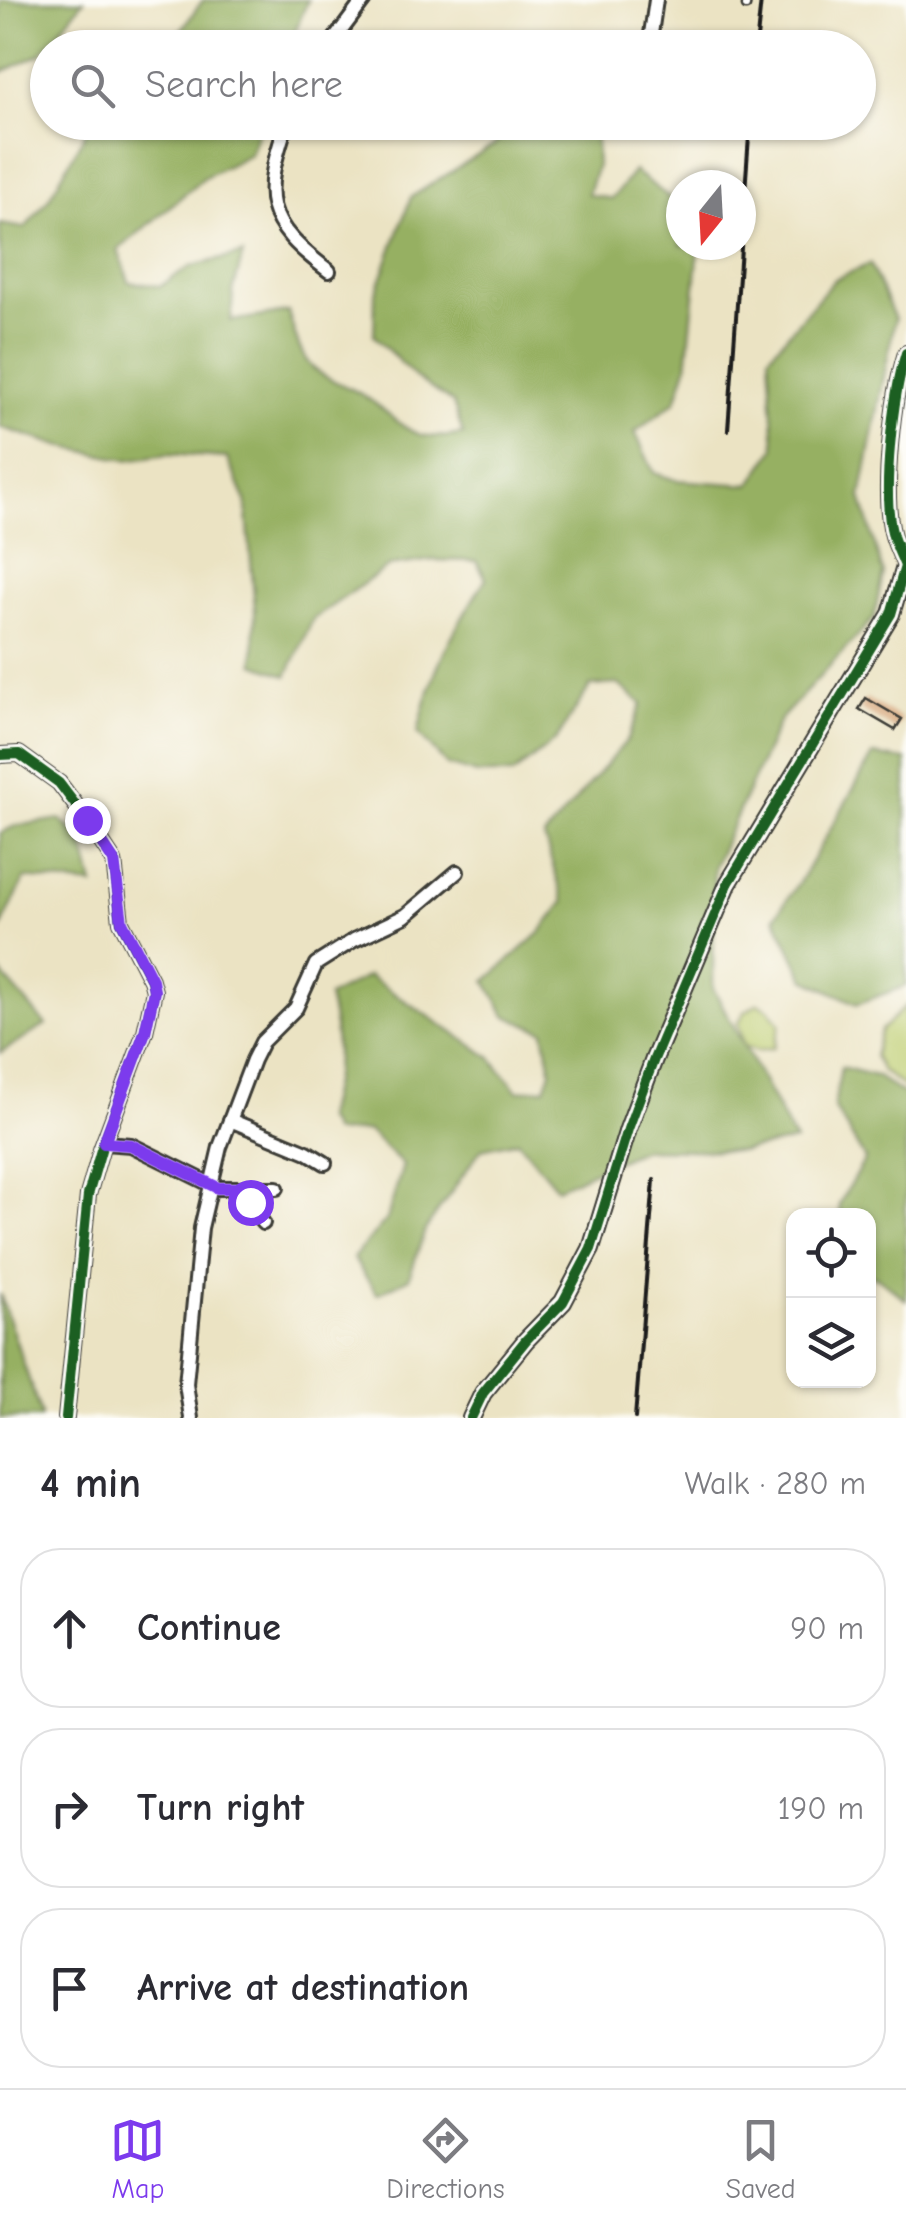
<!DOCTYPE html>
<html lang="en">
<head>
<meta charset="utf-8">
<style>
  body { margin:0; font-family:"Comic Neue",sans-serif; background:#f2f2f3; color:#2b2b33 }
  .controls { position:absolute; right:30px; bottom:30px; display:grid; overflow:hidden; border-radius:20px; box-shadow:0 2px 8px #0004 }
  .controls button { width:90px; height:90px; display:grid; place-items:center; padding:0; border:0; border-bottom:2px solid #e1e1e2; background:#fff; color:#2b2b33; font:50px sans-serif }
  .compass { position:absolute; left:666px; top:170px; width:90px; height:90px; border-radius:50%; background:#fff; box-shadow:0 2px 8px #0004; rotate:198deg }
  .stop { position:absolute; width:30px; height:30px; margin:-22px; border:8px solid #7c3aed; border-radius:50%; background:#fff }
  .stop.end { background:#7c3aed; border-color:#fff; box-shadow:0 2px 10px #0008 }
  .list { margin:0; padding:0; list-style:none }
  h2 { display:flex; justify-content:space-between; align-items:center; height:130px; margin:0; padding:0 40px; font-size:42px }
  h2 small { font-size:32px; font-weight:400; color:#7c7c81 }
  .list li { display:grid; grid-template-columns:65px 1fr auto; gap:30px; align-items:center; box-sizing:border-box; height:160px; margin:0 20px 20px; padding:0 20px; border:2px solid #e1e1e2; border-radius:40px }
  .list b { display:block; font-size:38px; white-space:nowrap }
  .list em { font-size:32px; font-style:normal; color:#7c7c81 }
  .icon { flex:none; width:55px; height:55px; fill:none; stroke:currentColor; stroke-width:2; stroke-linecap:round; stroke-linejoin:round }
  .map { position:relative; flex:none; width:906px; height:1418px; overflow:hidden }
  .search { position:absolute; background:#fff; box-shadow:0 2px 8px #0004; left:30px; right:30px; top:30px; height:110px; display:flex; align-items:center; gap:25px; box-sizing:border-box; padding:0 35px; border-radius:55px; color:#7c7c81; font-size:38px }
  .sheet { height:670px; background:#fff }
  nav { display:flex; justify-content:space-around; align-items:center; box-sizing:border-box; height:140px; border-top:2px solid #e1e1e2; background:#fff; font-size:28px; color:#7c7c81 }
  nav a { display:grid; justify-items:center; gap:5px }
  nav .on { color:#7c3aed }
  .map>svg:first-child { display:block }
  .green { fill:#bdcd70; stroke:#6c7446; stroke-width:2.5 }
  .forest { fill:#96b062; stroke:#59663f; stroke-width:2.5 }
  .building { fill:#d6a679 }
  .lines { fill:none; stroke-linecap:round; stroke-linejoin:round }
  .service-casing { stroke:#3b3a35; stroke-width:11 }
  .minor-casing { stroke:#3b3a35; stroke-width:18 }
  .tertiary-casing { stroke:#3b3a35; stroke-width:20 }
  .service { stroke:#fff; stroke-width:6 }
  .minor { stroke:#fff; stroke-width:12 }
  .tertiary { stroke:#fff; stroke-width:15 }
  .rail { stroke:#1c1c1c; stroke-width:4 }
  .cycleway-casing { stroke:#fdfcf7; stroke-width:16 }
  .cycleway { stroke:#1b5e20; stroke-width:10 }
  .route { stroke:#7c3aed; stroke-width:12 }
</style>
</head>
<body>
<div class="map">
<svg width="906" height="1418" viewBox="0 0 906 1418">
  <rect width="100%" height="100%" fill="#fdfcf7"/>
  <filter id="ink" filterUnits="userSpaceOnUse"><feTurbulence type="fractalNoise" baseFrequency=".01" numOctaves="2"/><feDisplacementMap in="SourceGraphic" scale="20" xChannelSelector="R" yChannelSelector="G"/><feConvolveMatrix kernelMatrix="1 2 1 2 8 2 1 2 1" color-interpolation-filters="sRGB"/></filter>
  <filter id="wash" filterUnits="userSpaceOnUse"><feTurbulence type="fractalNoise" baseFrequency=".0048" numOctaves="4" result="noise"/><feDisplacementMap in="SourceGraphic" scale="40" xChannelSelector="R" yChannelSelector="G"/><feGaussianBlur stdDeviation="2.25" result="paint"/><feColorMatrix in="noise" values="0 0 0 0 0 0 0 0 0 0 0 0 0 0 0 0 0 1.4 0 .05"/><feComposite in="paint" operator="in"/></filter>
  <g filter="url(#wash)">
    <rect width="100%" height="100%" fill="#ebe3c3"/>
    <g class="green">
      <polygon points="758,1003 769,1009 780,1024 774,1048 758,1051 744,1046 738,1023 745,1012"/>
      <polygon points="906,1006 906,1088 882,1071 874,1056 881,1030"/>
    </g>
    <g class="forest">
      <polygon points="0,0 84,0 41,54 0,73"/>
      <polygon points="203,0 308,0 289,47 169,47"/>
      <path d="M91,123H261L250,154L205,177L118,250L129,282L160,286L192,266L243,254L233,292L231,321L288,312C294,330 299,355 313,368C326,380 346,385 361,394C405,420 403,445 463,434L453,403L416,378L374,336L375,295L411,197L494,145L516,123H595L597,165L588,194L612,199L634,171L681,206V245H695L698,257L687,367L676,401L635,432L654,473L676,480L750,485L775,448L769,356L835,279L870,264L895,319L861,497L883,573L874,618L780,720L714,866L713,988L795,1141L741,1151L643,1149L557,1188L518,1141L481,1149L425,1230L409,1278L377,1294L353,1258L387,1219L403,1165L368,1131L333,1133L325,1118C337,1067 341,1050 328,997L368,976L490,1057L518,1091L545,1088L551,1071L544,1031L506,1016L486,981L540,933L564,902L544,837L628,739L642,704L618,684L590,686L557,739L513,774H477L447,765L418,733C431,669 452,633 486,578L476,561L432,560L389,566L313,619L287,676L254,664L255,610L246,501L227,458L168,454L126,460L60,446L0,427V224L25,228L49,198Z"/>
      <polygon points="873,755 906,760 906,986 857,1004 805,979 775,917 805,873"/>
      <polygon points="60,819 83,841 94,885 25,878 0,930 0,833 15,826"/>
      <polygon points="0,972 46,1025 0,1053"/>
      <polygon points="841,1067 876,1076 906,1096 906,1300 882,1280 869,1274 868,1216 840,1215 839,1204 865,1159 834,1107"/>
      <polygon points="0,1294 41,1415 41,1418 0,1418"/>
    </g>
    <g id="blocks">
      <polygon class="building" points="866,698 902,719 895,730 859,709"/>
    </g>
  </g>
  <g filter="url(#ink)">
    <use href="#blocks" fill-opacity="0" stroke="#3b3a35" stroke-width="2.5"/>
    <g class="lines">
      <g class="service-casing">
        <polyline id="service" points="746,6 747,0"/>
      </g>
      <g class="minor-casing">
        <g id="minor">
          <polyline points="656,0 651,34 659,48"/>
          <polyline points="328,48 364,0"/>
          <path d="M287,122C261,199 263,221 329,271"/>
          <path d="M905,566C901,556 896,546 893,536C881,495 893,394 906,353"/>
          <polyline points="0,755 19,754 59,783 87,820 114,861 121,922 151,980 154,991 145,1032 101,1150 88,1195 66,1418"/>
          <polyline points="230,1120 307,1152 325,1163"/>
          <polyline points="104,1143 131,1145 218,1188 277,1188"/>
          <polyline points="247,1188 253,1210 263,1223"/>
          <polyline points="191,1418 186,1384 201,1228 220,1147 253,1060 262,1042 296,1008 316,964 354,940 405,916 457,872"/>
        </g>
      </g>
      <g class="tertiary-casing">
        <polyline id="tertiary" points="471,1418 483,1393 526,1340 563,1302 591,1249 628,1129 654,1059 728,884 891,614 906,563"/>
      </g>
      <use href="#service" class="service"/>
      <use href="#minor" class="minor"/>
      <use href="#tertiary" class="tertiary"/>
      <g class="rail">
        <polyline points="756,48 761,0"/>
        <polyline points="728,430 750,122"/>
        <polyline points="635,1418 654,1180"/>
      </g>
      <g class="cycleway-casing">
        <g id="cycleway">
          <path d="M905,566C901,556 896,546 893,536C881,495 893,394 906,353"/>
          <polyline points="0,755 19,754 59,783 87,820 114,861 121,922 151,980 154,991 145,1032 101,1150 88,1195 66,1418"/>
          <polyline points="471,1418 483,1393 526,1340 563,1302 591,1249 628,1129 654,1059 728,884 891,614 906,563"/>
        </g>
      </g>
      <use href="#cycleway" class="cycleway"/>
    </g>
  </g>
  <g class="lines" filter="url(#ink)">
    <polyline class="route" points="87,820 114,861 122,922 152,980 154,991 145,1032 104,1143 131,1145 218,1188 247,1188 250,1202"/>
  </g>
</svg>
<div class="controls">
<button><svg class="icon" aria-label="locate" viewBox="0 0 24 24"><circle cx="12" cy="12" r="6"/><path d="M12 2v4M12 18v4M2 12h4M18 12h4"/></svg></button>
<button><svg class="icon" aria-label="layers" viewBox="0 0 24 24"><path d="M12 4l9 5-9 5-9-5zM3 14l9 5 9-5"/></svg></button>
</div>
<svg class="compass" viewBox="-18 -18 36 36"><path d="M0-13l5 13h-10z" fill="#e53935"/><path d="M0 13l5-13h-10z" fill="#7c7c81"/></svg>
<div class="stop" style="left:250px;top:1202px"></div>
<div class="stop end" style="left:87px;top:820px"></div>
<div class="search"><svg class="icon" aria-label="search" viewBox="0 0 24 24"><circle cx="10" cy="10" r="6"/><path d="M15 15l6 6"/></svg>Search here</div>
</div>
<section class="sheet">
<h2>4 min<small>Walk · 280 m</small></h2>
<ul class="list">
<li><svg class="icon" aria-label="ahead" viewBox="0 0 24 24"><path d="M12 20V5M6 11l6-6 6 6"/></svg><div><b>Continue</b></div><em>90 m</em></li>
<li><svg class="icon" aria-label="right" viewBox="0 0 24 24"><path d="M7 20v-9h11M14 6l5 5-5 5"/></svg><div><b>Turn right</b></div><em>190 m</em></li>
<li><svg class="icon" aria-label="arrive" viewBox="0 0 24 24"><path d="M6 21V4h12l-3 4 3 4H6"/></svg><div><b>Arrive at destination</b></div></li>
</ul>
</section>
<nav>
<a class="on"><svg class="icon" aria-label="map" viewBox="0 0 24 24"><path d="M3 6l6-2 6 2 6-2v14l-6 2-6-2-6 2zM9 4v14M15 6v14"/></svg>Map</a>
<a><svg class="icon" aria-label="directions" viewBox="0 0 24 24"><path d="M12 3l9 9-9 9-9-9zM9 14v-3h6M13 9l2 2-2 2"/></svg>Directions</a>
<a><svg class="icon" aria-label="saved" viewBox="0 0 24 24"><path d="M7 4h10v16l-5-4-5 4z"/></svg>Saved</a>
</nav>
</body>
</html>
